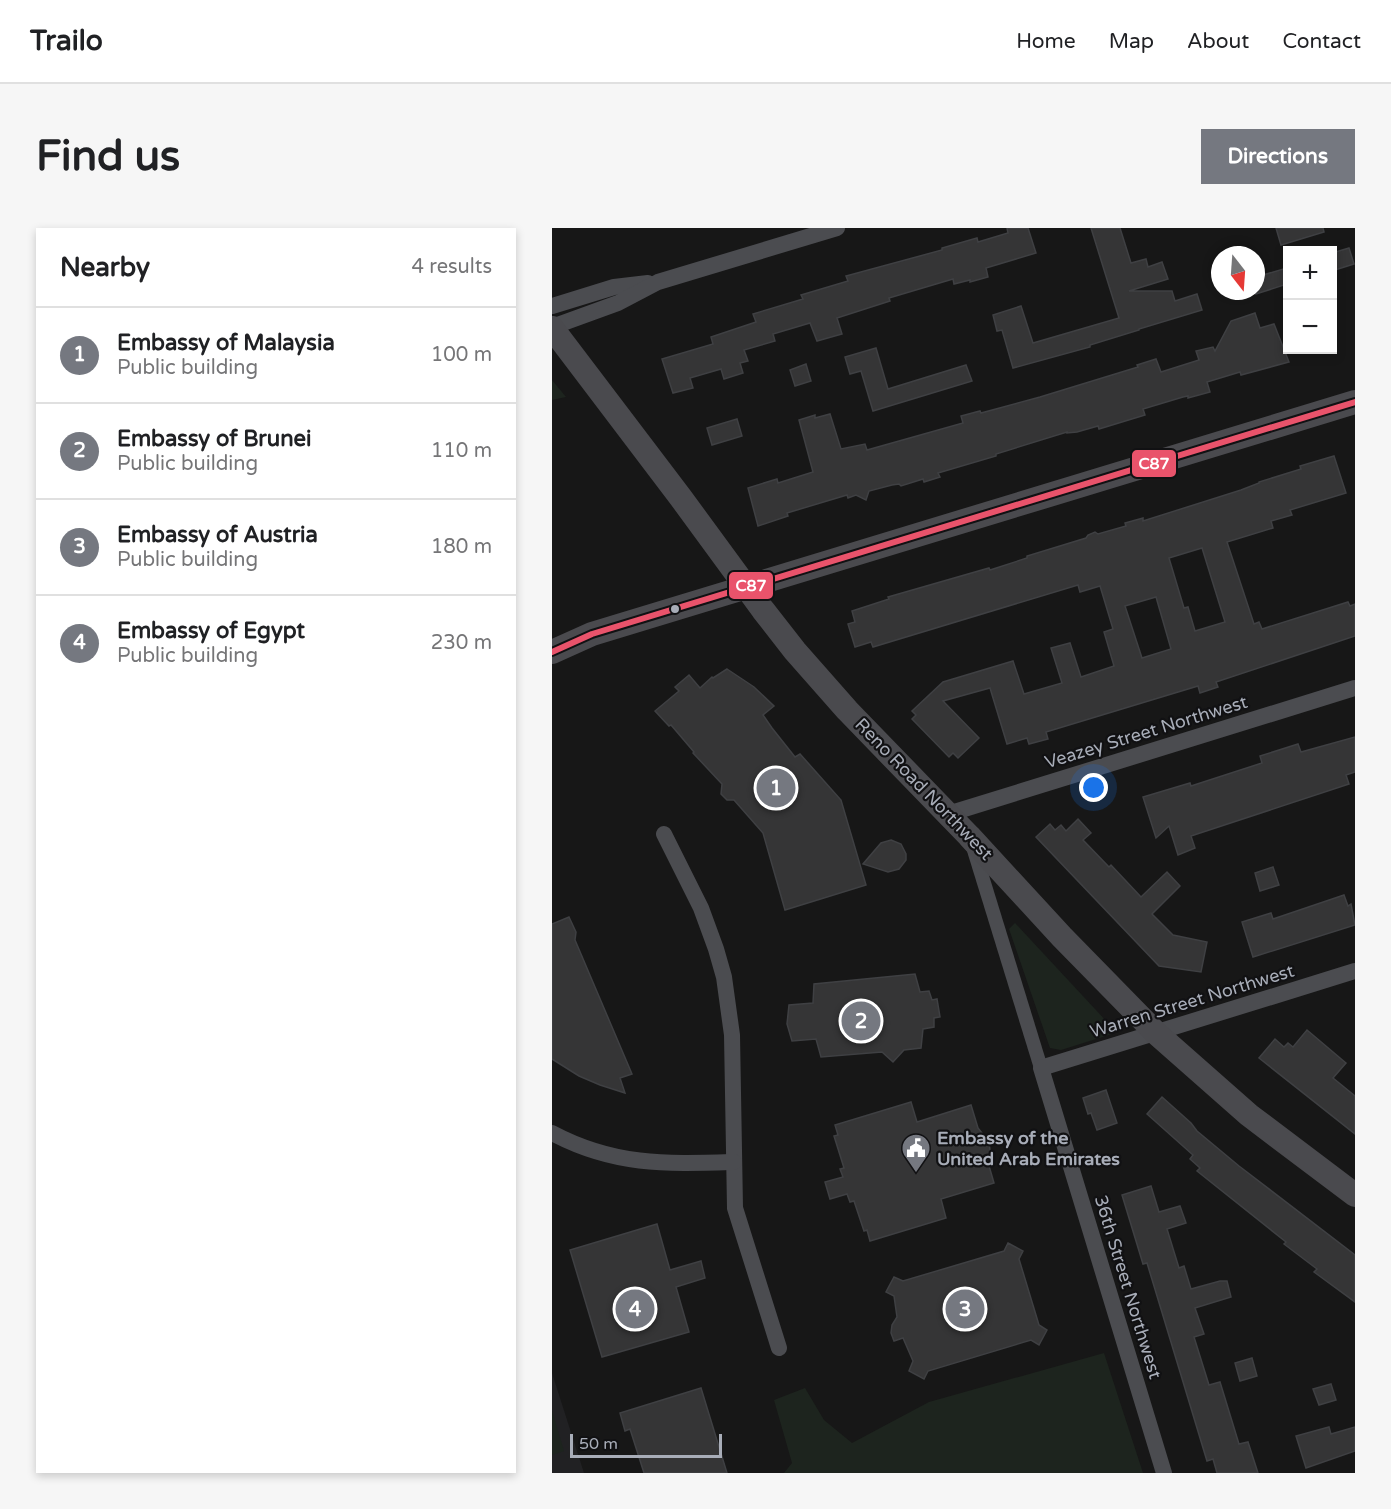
<!DOCTYPE html>
<html lang="en">
<head>
<meta charset="utf-8">
<style>
  body { margin:0; font-family:"Varela Round",sans-serif; background:#f6f6f6; color:#202124 }
  .controls { position:absolute; right:18px; top:18px; display:grid; overflow:hidden; border-radius:0px; box-shadow:0 3px 9px #0003 }
  .controls button { width:54px; height:54px; display:grid; place-items:center; padding:0; border:0; border-bottom:2px solid #e0e0e0; background:#fff; color:#202124; font:30px sans-serif }
  .compass { position:absolute; left:659px; top:18px; width:54px; height:54px; border-radius:50%; background:#fff; box-shadow:0 3px 9px #0003; rotate:163deg }
  .scale { position:absolute; left:18px; bottom:15px; width:152px; box-sizing:border-box; padding-left:6px; border:3px solid #a8adb8; border-top:0; font-size:16px; line-height:21px; white-space:nowrap; color:#a8adb8; -webkit-text-stroke:4px #111113; paint-order:stroke }
  .you { position:absolute; left:542px; top:560px; width:21px; height:21px; margin:-15px; border:4px solid #fff; border-radius:50%; background:#1a73e8; box-shadow:0 0 0 9px #1a73e833 }
  .badge { display:grid; place-items:center; width:39px; height:39px; border-radius:50%; background:#757880; color:#fff; font-size:20px; font-weight:700 }
  .pin { position:absolute; translate:-50% -50%; border:3px solid #fff; box-shadow:0 2px 6px #0006 }
  .list { margin:0; padding:0; list-style:none }
  h2 { display:flex; justify-content:space-between; align-items:center; height:78px; margin:0; padding:0 24px; font-size:26px }
  h2 small { font-size:20px; font-weight:400; color:#757577 }
  .list li { display:grid; grid-template-columns:39px 1fr auto; gap:18px; align-items:center; box-sizing:border-box; height:96px; padding:0 24px; border-top:2px solid #e0e0e0 }
  .list b { display:block; font-size:22px; white-space:nowrap }
  .list p { margin:0; font-size:20px; white-space:nowrap; color:#757577 }
  .list em { font-size:20px; font-style:normal; color:#757577 }
  .map { position:relative; flex:none; width:803px; height:1245px; overflow:hidden; border-radius:0px }
  header { display:flex; align-items:center; gap:36px; box-sizing:border-box; height:84px; padding:0 30px; background:#fff; border-bottom:2px solid #e0e0e0 }
  header strong { font-size:28px }
  nav { display:flex; gap:33px; margin-inline-start:auto; font-size:21px }
  .intro { display:flex; align-items:center; justify-content:space-between; box-sizing:border-box; height:144px; padding:0 36px }
  h1 { margin:0; font-size:42px }
  .button { padding:15px 27px; border-radius:0px; background:#757880; color:#fff; font-size:21px; font-weight:700 }
  main { display:flex; gap:36px; padding:0 36px }
  aside { flex:1; background:#fff; border-radius:0px; box-shadow:0 3px 9px #0003 }
  .map>svg:first-child { display:block }
  .built { fill:#212123 }
  .green { fill:#1d241e }
  .building { fill:#353536; stroke:#3f4043; stroke-width:1.5; fill-rule:evenodd }
  .lines { fill:none; stroke-linecap:round; stroke-linejoin:round }
  .pedestrian { stroke:#4b4c50; stroke-width:14 }
  .minor { stroke:#4b4c50; stroke-width:16 }
  .secondary { stroke:#4a4a4e; stroke-width:24 }
  .bus-1-casing { stroke:#111113; stroke-width:10 }
  .bus-1 { stroke:#e9536b; stroke-width:6 }
  .bus-dot { fill:#a8adb8; stroke:#111113; stroke-width:2 }
  .labels { text-anchor:middle; dominant-baseline:central; stroke-width:4.5; stroke-linejoin:round; paint-order:stroke }
  .street-label { font-size:18px; fill:#a8adb8; stroke:#111113 }
  .poi-label { font-size:18px; font-weight:bold; fill:#a8adb8; stroke:#111113; text-anchor:start }
  .line-badge { stroke:#111113; stroke-width:2 }
  .badge-label { font-size:16px; text-anchor:middle; font-weight:bold; fill:#fff }
</style>
</head>
<body>
<header>
<strong>Trailo</strong>
<nav><a>Home</a><a>Map</a><a>About</a><a>Contact</a></nav>
</header>
<div class="intro"><h1>Find us</h1><a class="button">Directions</a></div>
<main>
<aside>
<h2>Nearby<small>4 results</small></h2>
<ul class="list">
<li><span class="badge">1</span><div><b>Embassy of Malaysia</b><p>Public building</p></div><em>100 m</em></li>
<li><span class="badge">2</span><div><b>Embassy of Brunei</b><p>Public building</p></div><em>110 m</em></li>
<li><span class="badge">3</span><div><b>Embassy of Austria</b><p>Public building</p></div><em>180 m</em></li>
<li><span class="badge">4</span><div><b>Embassy of Egypt</b><p>Public building</p></div><em>230 m</em></li>
</ul>
</aside>
<div class="map">
<svg width="803" height="1245" viewBox="0 0 803 1245">
  <rect width="100%" height="100%" fill="#171717"/>
  <polygon class="built" points="0,1145 32,1245 0,1245"/>
  <g class="green">
    <polygon points="0,152 14,169 0,172"/>
    <polygon points="463,695 556,795 560,806 509,822 498,820 457,701"/>
    <polygon points="552,1125 591,1245 232,1245 240,1235 222,1172 253,1160 272,1192 300,1215 377,1174"/>
    <polygon points="0,1183 12,1223 0,1227"/>
  </g>
  <g class="building">
    <polygon points="455,0 476,0 484,25 434,40 436,49 418,54 418,52 402,56 401,51 337,70 338,73 285,90 290,106 265,113 258,95 221,106 223,113 192,122 196,133 188,135 191,145 172,151 169,141 138,150 141,160 121,165 110,131 161,116 159,109 204,94 201,86 251,71 249,67 296,53 294,48 390,22 390,20 425,10 426,14 456,5"/>
    <polygon points="539,0 568,0 579,35 594,31 596,39 610,34 616,51 577,63 620,63 623,73 645,66 650,82 587,101 587,102 538,117 538,119 461,140 450,102 445,103 441,87 469,78 481,115 567,90"/>
    <polygon points="724,0 771,0 772,4 729,17"/>
    <polygon points="797,20 802,36 780,43 780,25"/>
    <polygon points="735,40 735,56 704,66 704,49"/>
    <polygon points="703,85 708,100 722,96 737,134 689,147 688,144 655,154 658,164 636,170 636,168 631,169 591,181 593,187 547,201 546,198 525,204 515,205 515,204 444,226 444,228 386,245 388,249 372,254 371,251 349,258 347,256 340,257 317,263 314,272 304,267 296,270 295,267 235,285 236,288 206,298 196,260 225,251 226,255 261,244 247,192 263,187 263,190 278,186 289,221 313,216 315,222 411,195 409,188 428,183 429,185 488,169 586,139 585,137 604,131 609,144 647,132 644,123 661,119 663,123 679,93"/>
    <polygon points="324,120 336,161 414,137 420,153 321,183 309,143 298,146 293,129"/>
    <polygon points="254,136 259,153 243,158 238,142"/>
    <polygon points="185,191 190,208 160,217 155,200"/>
    <path d="M782,228L794,265L738,282L740,287L719,293L721,300L675,314L702,396L707,394L710,401L796,374L798,378L803,376V408L664,454L666,459L648,465L646,458L494,504L496,511L477,516L475,510L455,516L438,460L391,473L427,510L406,530L401,525L397,529L360,491L364,487L360,483L391,454L461,433L472,466L510,455L499,420L518,415L529,449L562,438L552,404L561,401L548,358L528,364L526,357L321,419L319,414L303,419L296,396L303,394L300,383L337,371L336,369L437,340L438,342L475,330V328L534,310L536,307L543,304L546,306L574,298L573,295L591,290V293L689,262L707,255V254L749,241L748,238ZM650,320L673,394L643,403L636,379L632,380L617,330ZM604,369L619,421L590,430L573,378Z"/>
    <polygon points="175,441 202,459 222,478 211,487 220,500 243,529 248,526 289,572 314,657 233,682 211,605 182,572 175,572 169,566 170,556 141,525 142,524 119,497 117,498 103,483 127,463 123,459 137,447 148,460 160,449 161,450"/>
    <polygon points="803,509 803,544 794,547 797,556 639,608 643,620 626,627 617,598 604,610 591,569 638,555 639,558 710,535 708,528 746,516 749,524"/>
    <polygon points="526,591 539,605 531,612 557,639 559,637 589,669 615,644 628,658 600,686 621,707 655,714 649,744 607,738 484,609 498,596 503,602 509,597 514,603"/>
    <polygon points="339,612 349,616 354,626 354,632 347,641 336,644 311,636 329,615"/>
    <polygon points="721,639 727,657 708,663 703,645"/>
    <polygon points="792,667 796,678 799,676 803,697 701,729 690,694 719,685 721,691"/>
    <polygon points="17,689 24,704 23,712 80,846 68,850 73,865 48,857 27,848 0,831 0,696"/>
    <polygon points="363,746 368,764 377,763 380,772 385,771 388,789 382,790 382,799 371,801 369,820 352,822 341,834 330,824 269,829 264,811 240,813 235,796 237,777 261,775 262,756"/>
    <polygon points="755,802 794,835 781,850 803,868 803,906 707,830 723,811 732,819 736,815 741,819"/>
    <polygon points="554,862 565,895 545,902 539,885 536,886 531,870"/>
    <polygon points="610,869 639,895 645,903 687,938 803,1027 803,1074 762,1044 765,1041 732,1016 734,1014 645,943 648,940 638,931 641,927 595,886"/>
    <polygon points="359,874 365,894 419,877 426,900 437,914 438,922 435,931 442,955 389,971 394,990 318,1013 315,1002 312,1003 302,973 298,974 295,966 278,971 273,954 291,949 288,941 292,940 282,908 286,907 283,897"/>
    <polygon points="599,958 607,984 628,978 634,995 615,1001 627,1040 632,1038 639,1061 668,1053 675,1053 679,1069 643,1080 652,1106 642,1109 657,1157 668,1154 687,1216 696,1214 706,1245 665,1245 661,1231 655,1233 595,1035 591,1036 570,967"/>
    <polygon points="105,996 118,1042 149,1033 153,1050 124,1059 137,1104 50,1129 18,1022"/>
    <polygon points="456,1015 471,1023 467,1031 487,1097 495,1102 487,1117 479,1112 376,1143 372,1151 357,1143 361,1133 351,1110 342,1113 339,1105 340,1097 345,1089 342,1068 334,1064 342,1049 351,1053 452,1023"/>
    <polygon points="700,1130 705,1148 688,1153 683,1135"/>
    <polygon points="779,1156 784,1172 767,1177 761,1161"/>
    <polygon points="149,1160 175,1245 92,1245 78,1201 73,1203 68,1185"/>
    <polygon points="777,1199 779,1206 803,1199 803,1223 754,1240 744,1208"/>
  </g>
  <g class="lines">
    <polyline class="pedestrian" points="421,619 489,840"/>
    <g class="minor">
      <polyline points="0,78 62,59 96,55"/>
      <polyline points="0,99 66,75 106,54 285,0"/>
      <polyline points="396,586 803,460"/>
      <polyline points="112,606 149,680 164,721 172,749 180,807 183,980 227,1120"/>
      <path d="M0,905C62,938 114,936 182,934"/>
      <polyline points="612,1245 489,840 803,743"/>
    </g>
    <g class="secondary">
      <polyline points="0,100 129,270 211,382 243,423 295,482 417,608 510,709 604,805 697,887 803,967"/>
      <polyline points="0,424 40,406 803,174"/>
    </g>
    <g class="bus-1-casing">
      <polyline id="bus-1" points="0,424 40,406 803,174"/>
    </g>
    <use href="#bus-1" class="bus-1"/>
  </g>
  <defs>
    <g id="civic-pin" transform="scale(1.5)"><path d="M0 17L-7.5 6A9.5 9.5 0 1 1 7.5 6Z" fill="#757880" stroke="#111113"/><path d="M-.6-6.5H3V-4.5H.6V-3L4-1V1h2V6H-6V1h2V-1L-.6-3ZM-1.2 2.5V6h2.4V2.5Z" fill="#fff"/></g>
  </defs>
  <g fill-rule="evenodd">
    <use href="#civic-pin" x="364" y="920"/>
  </g>
  <circle class="bus-dot" cx="123" cy="381" r="5"/>
  <g class="labels">
    <g class="street-label">
      <text transform="translate(594 504) rotate(-17)">Veazey Street Northwest</text>
      <text transform="translate(372 561) rotate(46)">Reno Road Northwest</text>
      <text transform="translate(640 773) rotate(-17)">Warren Street Northwest</text>
      <text transform="translate(576 1059) rotate(73)">36th Street Northwest</text>
    </g>
    <g class="poi-label">
      <text x="385" y="910">Embassy of the<tspan x="385" dy="21">United Arab Emirates</tspan></text>
    </g>
  </g>
  <g class="line-badge">
    <rect x="579" y="221" width="46" height="29" rx="6" fill="#e9536b"/>
    <rect x="176" y="343" width="46" height="29" rx="6" fill="#e9536b"/>
  </g>
  <g class="badge-label">
    <text x="602" y="241">C87</text>
    <text x="199" y="363">C87</text>
  </g>
</svg>
<div class="controls">
<button>+</button>
<button>−</button>
</div>
<svg class="compass" viewBox="-18 -18 36 36"><path d="M0-13l5 13h-10z" fill="#e53935"/><path d="M0 13l5-13h-10z" fill="#757577"/></svg>
<div class="scale">50 m</div>
<div class="you"></div>
<div class="pin badge" style="left:224px;top:560px">1</div>
<div class="pin badge" style="left:309px;top:793px">2</div>
<div class="pin badge" style="left:413px;top:1081px">3</div>
<div class="pin badge" style="left:83px;top:1081px">4</div>
</div>
</main>
</body>
</html>
